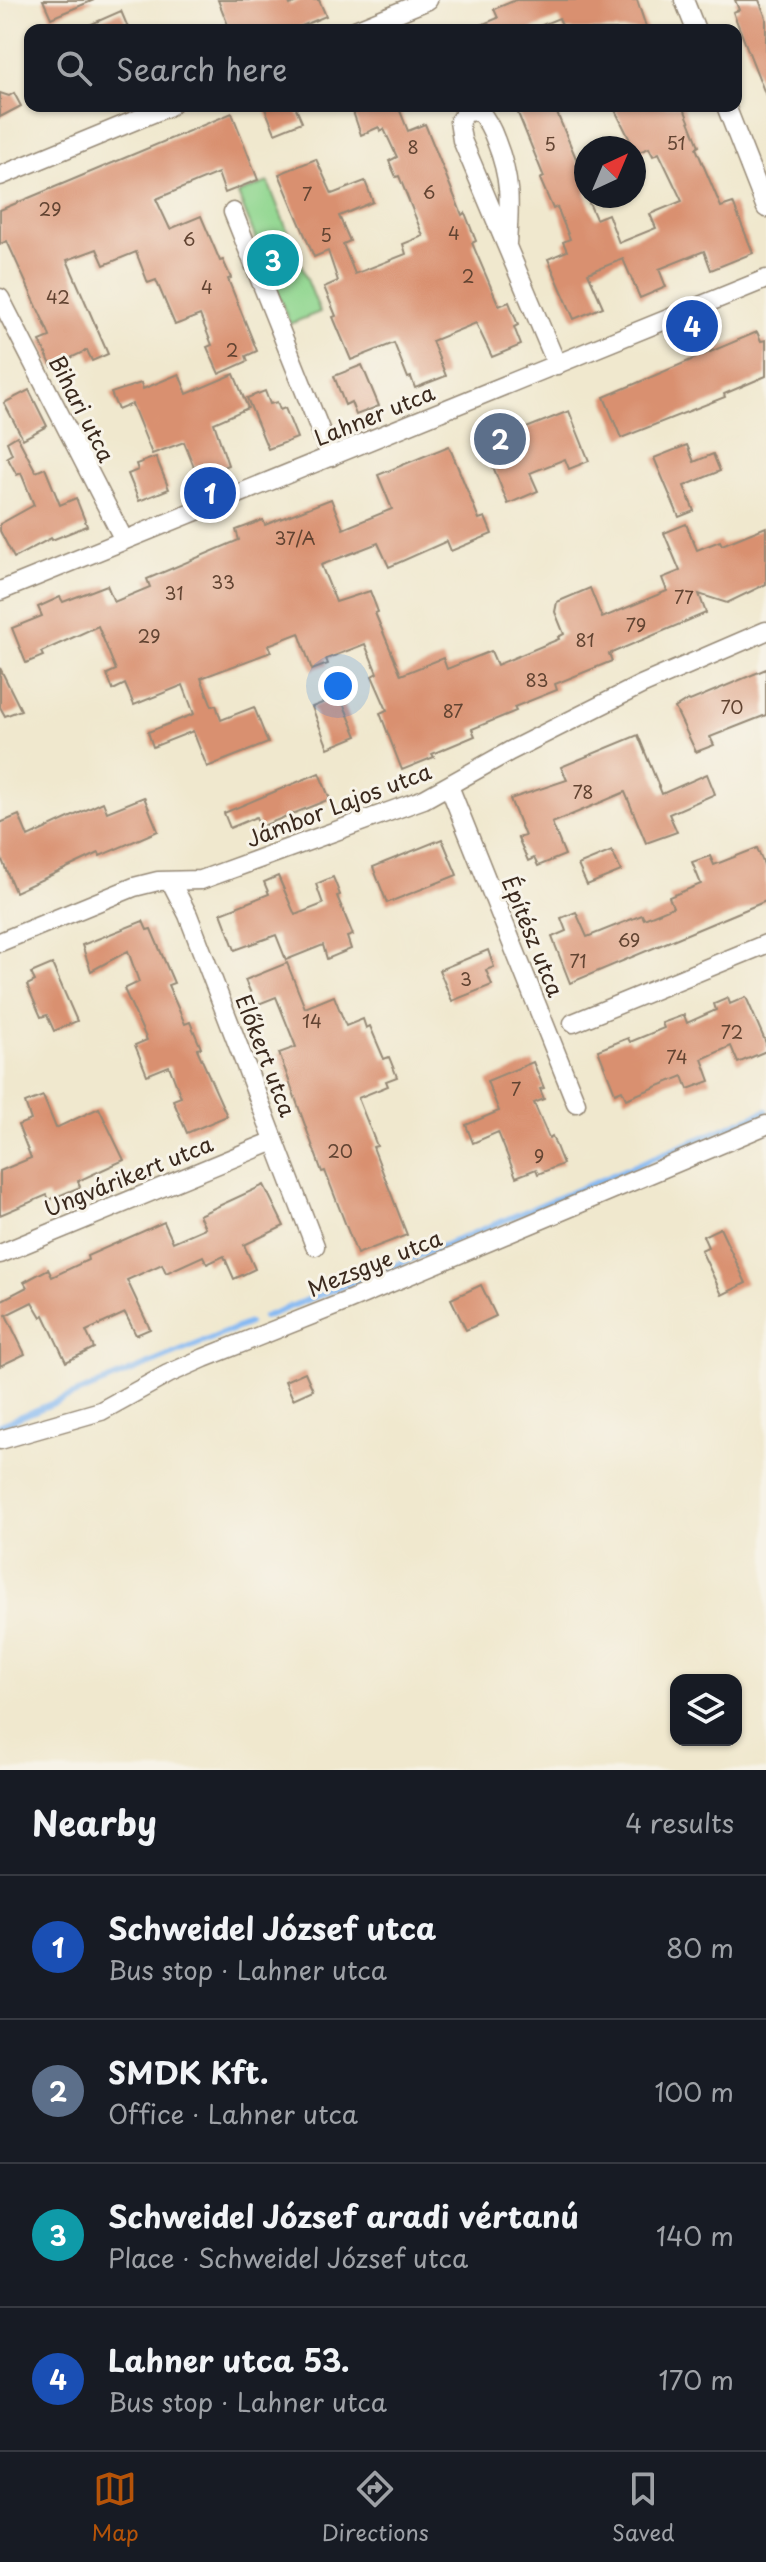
<!DOCTYPE html>
<html lang="en">
<head>
<meta charset="utf-8">
<style>
  body { margin:0; font-family:"Playpen Sans",sans-serif; background:#242831; color:#f1f3f6 }
  .controls { position:absolute; right:24px; bottom:24px; display:grid; overflow:hidden; border-radius:16px; box-shadow:0 2px 6px #0004 }
  .controls button { width:72px; height:72px; display:grid; place-items:center; padding:0; border:0; border-bottom:2px solid #363941; background:#171b24; color:#f1f3f6; font:40px sans-serif }
  .compass { position:absolute; left:574px; top:136px; width:72px; height:72px; border-radius:50%; background:#171b24; box-shadow:0 2px 6px #0004; rotate:44deg }
  .you { position:absolute; left:338px; top:686px; width:28px; height:28px; margin:-20px; border:6px solid #fff; border-radius:50%; background:#1a73e8; box-shadow:0 0 0 12px #1a73e833 }
  .badge { display:grid; place-items:center; width:52px; height:52px; border-radius:50%; background:#b45309; color:#fff; font-size:26px; font-weight:700 }
  .pin { position:absolute; translate:-50% -50%; border:4px solid #fff; box-shadow:0 2px 8px #0006 }
  .list { margin:0; padding:0; list-style:none }
  h2 { display:flex; justify-content:space-between; align-items:center; height:104px; margin:0; padding:0 32px; font-size:34px }
  h2 small { font-size:26px; font-weight:400; color:#9ea1a6 }
  .list li { display:grid; grid-template-columns:52px 1fr auto; gap:24px; align-items:center; box-sizing:border-box; height:144px; padding:0 32px; border-top:2px solid #363941 }
  .list b { display:block; font-size:30px; white-space:nowrap }
  .list p { margin:0; font-size:26px; white-space:nowrap; color:#9ea1a6 }
  .list em { font-size:26px; font-style:normal; color:#9ea1a6 }
  .icon { flex:none; width:44px; height:44px; fill:none; stroke:currentColor; stroke-width:2; stroke-linecap:round; stroke-linejoin:round }
  .map { position:relative; flex:none; width:766px; height:1770px; overflow:hidden }
  .search { position:absolute; background:#171b24; box-shadow:0 2px 6px #0004; left:24px; right:24px; top:24px; height:88px; display:flex; align-items:center; gap:20px; box-sizing:border-box; padding:0 28px; border-radius:16px; color:#9ea1a6; font-size:30px }
  .sheet { height:680px; background:#171b24 }
  nav { display:flex; justify-content:space-around; align-items:center; box-sizing:border-box; height:112px; border-top:2px solid #363941; background:#171b24; font-size:22px; color:#9ea1a6 }
  nav a { display:grid; justify-items:center; gap:4px }
  nav .on { color:#b45309 }
  .map>svg:first-child { display:block }
  .green { fill:#92d791; stroke:#668058; stroke-width:2 }
  .lines { fill:none; stroke-linecap:round; stroke-linejoin:round }
  .stream { stroke:#85b9f3; stroke-width:6 }
  .building { fill:#d9906f }
  .street-casing { stroke:#968976; stroke-width:21 }
  .street { stroke:#fff; stroke-width:18 }
  .labels { text-anchor:middle; dominant-baseline:central; stroke-width:6; stroke-linejoin:round; paint-order:stroke }
  .number-label { font-size:18px; fill:#624432 }
  .street-label { font-size:22px; fill:#3b2a1e; stroke:#f7f3e8 }
</style>
</head>
<body>
<div class="map">
<svg width="766" height="1770" viewBox="0 0 766 1770">
  <rect width="100%" height="100%" fill="#f7f3e8"/>
  <filter id="ink" filterUnits="userSpaceOnUse"><feTurbulence type="fractalNoise" baseFrequency=".0125" numOctaves="2"/><feDisplacementMap in="SourceGraphic" scale="16" xChannelSelector="R" yChannelSelector="G"/><feConvolveMatrix kernelMatrix="1 2 1 2 8 2 1 2 1" color-interpolation-filters="sRGB"/></filter>
  <filter id="wash" filterUnits="userSpaceOnUse"><feTurbulence type="fractalNoise" baseFrequency=".006" numOctaves="4" result="noise"/><feDisplacementMap in="SourceGraphic" scale="32" xChannelSelector="R" yChannelSelector="G"/><feGaussianBlur stdDeviation="1.8" result="paint"/><feColorMatrix in="noise" values="0 0 0 0 0 0 0 0 0 0 0 0 0 0 0 0 0 1.4 0 .05"/><feComposite in="paint" operator="in"/></filter>
  <g filter="url(#wash)">
    <rect width="100%" height="100%" fill="#f0e8ce"/>
    <polygon class="green" points="268,182 320,312 290,324 238,194"/>
    <g class="lines">
      <g class="stream">
        <polyline points="264,1317 419,1256 766,1111"/>
        <polyline points="0,1425 249,1323"/>
      </g>
    </g>
    <g id="blocks">
      <g class="building">
        <polygon points="43,0 94,0 51,18"/>
        <polygon points="218,0 288,0 290,5 301,0 319,0 326,16 292,30 230,30"/>
        <polygon points="516,0 637,0 647,30 564,30 559,18 530,30 469,30 498,18 494,9"/>
        <polygon points="735,0 759,0 766,18 766,96 733,12 739,10"/>
        <polygon points="121,11 129,30 78,30"/>
        <polygon points="0,93 9,96 14,93 21,106 0,117"/>
        <polygon points="264,106 295,106 302,122 275,133"/>
        <polygon points="351,106 398,106 408,131 425,124 462,215 465,213 476,241 472,243 499,306 509,302 518,325 514,327 521,345 492,357 476,323 432,341 446,376 415,388 411,377 408,378 394,343 351,360 333,317 336,316 324,287 338,281 328,251 314,257 279,174 316,159 332,194 365,181 373,202 339,216 350,241 343,244 355,274 406,254 403,244 423,236 399,176 396,177 389,161 397,157 384,129 380,131 379,127 361,135"/>
        <polygon points="515,106 554,106 586,182 586,196 596,219 608,214 619,243 656,228 650,214 682,201 659,153 653,156 649,148 634,154 634,148 613,106 683,106 699,146 696,148 721,207 733,203 753,253 711,270 704,251 659,269 666,287 640,298 623,259 588,273 603,307 574,319 548,259 567,251 563,242 570,239 557,207 553,209 540,179 544,177"/>
        <polygon points="232,113 258,180 225,193 218,173 156,199 170,229 201,216 220,261 223,260 231,278 228,279 257,351 246,356 248,361 219,374 207,347 212,345 200,315 175,325 156,280 148,283 136,252 104,265 97,249 67,260 108,354 92,361 87,350 52,367 40,341 50,337 48,331 7,241 0,244 0,210"/>
        <polygon points="757,332 761,341 766,340 766,376 724,394 725,397 621,438 604,397"/>
        <polygon points="362,365 379,406 356,415 351,402 345,405 334,376"/>
        <polygon points="179,374 187,394 234,374 248,408 214,423 228,465 203,475 199,465 194,467 184,442 152,454 132,404 118,410 111,393 141,383 143,389"/>
        <polygon points="29,390 47,426 23,439 4,403"/>
        <polygon points="265,391 270,404 277,402 280,410 285,408 297,438 268,449 247,398"/>
        <polygon points="569,411 589,461 569,469 565,459 530,473 538,491 508,504 480,434 510,422 514,433"/>
        <polygon points="17,436 36,472 45,468 60,505 76,498 87,526 52,540 51,538 14,558 0,531 0,524 34,505 21,473 17,475 7,457 12,454 7,442"/>
        <polygon points="687,445 694,462 713,454 720,471 684,486 694,511 679,517 654,458"/>
        <polygon points="449,446 479,519 485,517 492,534 451,551 447,541 389,567 378,543 321,565 336,602 370,591 378,612 375,613 401,675 443,658 447,669 491,651 497,665 559,639 558,637 564,634 555,612 557,602 590,588 602,618 667,591 662,578 680,571 664,533 686,524 697,550 720,541 722,545 766,527 766,584 727,603 699,594 706,613 609,654 612,661 555,684 557,690 514,707 516,711 472,729 475,736 432,754 434,757 402,770 380,713 387,710 372,676 377,673 365,644 326,659 328,664 312,670 299,633 268,645 271,652 201,678 212,706 216,705 221,720 254,707 268,743 207,767 193,731 153,747 148,732 194,714 183,685 134,705 125,684 113,690 107,674 116,670 98,626 41,652 43,656 26,663 12,628 42,616 38,607 60,597 63,602 107,585 114,602 150,587 147,579 239,540 236,530 263,520 265,525 331,499 343,529 392,509 378,475"/>
        <polygon points="156,457 169,489 139,501 128,474 138,470 136,464"/>
        <polygon points="0,668 21,710 5,716 0,707"/>
        <polygon points="766,669 766,715 710,737 714,745 696,752 675,708 688,700 690,701"/>
        <polygon points="340,696 357,736 328,748 312,707"/>
        <polygon points="638,735 662,794 707,774 715,794 669,814 677,832 646,843 625,792 552,823 565,855 538,866 534,858 528,861 518,838 525,836 510,799 567,780 561,767"/>
        <polygon points="319,773 330,799 260,827 256,817 230,828 224,813"/>
        <polygon points="144,797 158,831 100,856 99,853 15,892 0,855 0,823 19,815 28,837 103,802 107,812"/>
        <polygon points="442,839 457,875 387,903 373,867"/>
        <polygon points="757,848 766,869 766,901 570,983 552,937 566,931 561,918 576,912 587,937 642,915 644,919 673,907 669,897 701,884 692,862 710,856 714,865"/>
        <polygon points="612,851 621,871 587,885 578,865"/>
        <polygon points="278,876 295,915 323,904 316,884 333,877 340,895 337,896 353,935 347,937 351,949 327,959 323,945 286,960 276,935 235,950 221,913 269,894 264,882"/>
        <polygon points="143,921 147,930 151,929 174,983 168,985 185,1024 190,1022 201,1048 197,1049 227,1116 187,1133 173,1100 181,1097 169,1066 147,1075 135,1045 147,1040 124,989 139,982 128,951 91,971 82,945"/>
        <polygon points="488,950 494,967 486,970 492,985 452,1001 439,970"/>
        <polygon points="287,963 305,1008 334,996 346,1026 363,1019 366,1028 370,1026 384,1059 389,1057 397,1077 386,1081 388,1086 358,1098 377,1146 373,1147 407,1235 357,1254 325,1171 322,1172 279,1053 296,1047 276,997 256,1005 245,980"/>
        <polygon points="52,964 77,1021 54,1031 47,1015 41,1017 27,985 35,981 31,973"/>
        <polygon points="746,997 766,1043 766,1051 738,1063 731,1046 702,1059 710,1081 688,1089 683,1076 626,1099 622,1090 615,1093 598,1050 628,1038 630,1042 664,1028 662,1023 684,1015 687,1023 716,1010 714,1004 728,998 730,1004"/>
        <polygon points="533,1062 544,1088 540,1089 544,1099 534,1103 549,1138 552,1136 563,1164 538,1174 536,1169 516,1177 498,1132 473,1143 466,1125 499,1111 487,1081"/>
        <polygon points="43,1096 56,1128 99,1108 124,1160 78,1181 80,1187 49,1200 47,1195 0,1215 0,1171 31,1158 18,1125 31,1120 25,1103"/>
        <polygon points="264,1185 284,1226 244,1245 255,1269 234,1279 224,1256 207,1264 203,1256 166,1273 162,1264 127,1280 150,1329 136,1335 125,1313 86,1331 94,1348 66,1362 44,1315 41,1317 32,1302 6,1315 25,1354 0,1366 0,1301 27,1287 24,1282 48,1269 52,1277 88,1260 87,1256 164,1222 173,1242 205,1228 199,1215"/>
        <polygon points="720,1228 746,1283 722,1295 701,1250 708,1247 703,1236"/>
        <polygon points="481,1285 496,1316 466,1330 451,1299"/>
        <polygon points="305,1372 313,1390 293,1399 285,1381"/>
      </g>
    </g>
  </g>
  <g filter="url(#ink)">
    <use href="#blocks" fill-opacity="0" stroke="#968976" stroke-width="2"/>
    <g class="lines">
      <g class="street-casing">
        <g id="street">
          <polyline points="684,0 696,30"/>
          <polyline points="355,30 428,0"/>
          <polyline points="726,106 766,208"/>
          <polyline points="0,176 170,106"/>
          <polyline points="233,212 331,457"/>
          <path d="M507,243C510,202 511,179 496,141C492,130 488,121 480,112L468,111L459,121L462,140L557,365"/>
          <polyline points="0,298 124,540"/>
          <polyline points="0,591 766,279"/>
          <polyline points="449,786 576,1103"/>
          <polyline points="171,882 188,915 315,1246"/>
          <polyline points="0,942 134,887 158,881 201,880 424,799 510,751 641,685 766,631"/>
          <polyline points="573,1023 766,944"/>
          <polyline points="0,1254 274,1141"/>
          <polyline points="0,1440 101,1411 168,1374 204,1358 345,1302 766,1125"/>
        </g>
      </g>
      <use href="#street" class="street"/>
    </g>
  </g>
  <g class="labels">
    <g class="number-label">
      <text x="676" y="142">51</text>
      <text x="550" y="143">5</text>
      <text x="413" y="146">8</text>
      <text x="429" y="191">6</text>
      <text x="307" y="193">7</text>
      <text x="50" y="208">29</text>
      <text x="454" y="232">4</text>
      <text x="326" y="234">5</text>
      <text x="189" y="238">6</text>
      <text x="468" y="275">2</text>
      <text x="207" y="286">4</text>
      <text x="58" y="296">42</text>
      <text x="232" y="349">2</text>
      <text x="295" y="537">37/A</text>
      <text x="223" y="581">33</text>
      <text x="174" y="592">31</text>
      <text x="684" y="596">77</text>
      <text x="636" y="624">79</text>
      <text x="149" y="635">29</text>
      <text x="585" y="639">81</text>
      <text x="537" y="679">83</text>
      <text x="732" y="706">70</text>
      <text x="453" y="710">87</text>
      <text x="583" y="791">78</text>
      <text x="629" y="939">69</text>
      <text x="578" y="960">71</text>
      <text x="466" y="978">3</text>
      <text x="312" y="1020">14</text>
      <text x="732" y="1031">72</text>
      <text x="677" y="1056">74</text>
      <text x="516" y="1088">7</text>
      <text x="340" y="1150">20</text>
      <text x="539" y="1155">9</text>
    </g>
    <g class="street-label">
      <text transform="translate(83 408) rotate(63)">Bihari utca</text>
      <text transform="translate(374 414) rotate(-22)">Lahner utca</text>
      <text transform="translate(338 804) rotate(-21)">Jámbor Lajos utca</text>
      <text transform="translate(534 936) rotate(68)">Építész utca</text>
      <text transform="translate(267 1055) rotate(69)">Előkert utca</text>
      <text transform="translate(128 1175) rotate(-22)">Ungvárikert utca</text>
      <text transform="translate(374 1262) rotate(-22)">Mezsgye utca</text>
    </g>
  </g>
</svg>
<div class="controls">
<button><svg class="icon" aria-label="layers" viewBox="0 0 24 24"><path d="M12 4l9 5-9 5-9-5zM3 14l9 5 9-5"/></svg></button>
</div>
<svg class="compass" viewBox="-18 -18 36 36"><path d="M0-13l5 13h-10z" fill="#e53935"/><path d="M0 13l5-13h-10z" fill="#9ea1a6"/></svg>
<div class="you"></div>
<div class="pin badge" style="left:210px;top:493px;background:#1a4fb4">1</div>
<div class="pin badge" style="left:500px;top:439px;background:#5c6f8a">2</div>
<div class="pin badge" style="left:273px;top:260px;background:#0f9aa8">3</div>
<div class="pin badge" style="left:692px;top:326px;background:#1a4fb4">4</div>
<div class="search"><svg class="icon" aria-label="search" viewBox="0 0 24 24"><circle cx="10" cy="10" r="6"/><path d="M15 15l6 6"/></svg>Search here</div>
</div>
<section class="sheet">
<h2>Nearby<small>4 results</small></h2>
<ul class="list">
<li><span class="badge" style="background:#1a4fb4">1</span><div><b>Schweidel József utca</b><p>Bus stop · Lahner utca</p></div><em>80 m</em></li>
<li><span class="badge" style="background:#5c6f8a">2</span><div><b>SMDK Kft.</b><p>Office · Lahner utca</p></div><em>100 m</em></li>
<li><span class="badge" style="background:#0f9aa8">3</span><div><b>Schweidel József aradi vértanú</b><p>Place · Schweidel József utca</p></div><em>140 m</em></li>
<li><span class="badge" style="background:#1a4fb4">4</span><div><b>Lahner utca 53.</b><p>Bus stop · Lahner utca</p></div><em>170 m</em></li>
</ul>
</section>
<nav>
<a class="on"><svg class="icon" aria-label="map" viewBox="0 0 24 24"><path d="M3 6l6-2 6 2 6-2v14l-6 2-6-2-6 2zM9 4v14M15 6v14"/></svg>Map</a>
<a><svg class="icon" aria-label="directions" viewBox="0 0 24 24"><path d="M12 3l9 9-9 9-9-9zM9 14v-3h6M13 9l2 2-2 2"/></svg>Directions</a>
<a><svg class="icon" aria-label="saved" viewBox="0 0 24 24"><path d="M7 4h10v16l-5-4-5 4z"/></svg>Saved</a>
</nav>
</body>
</html>
